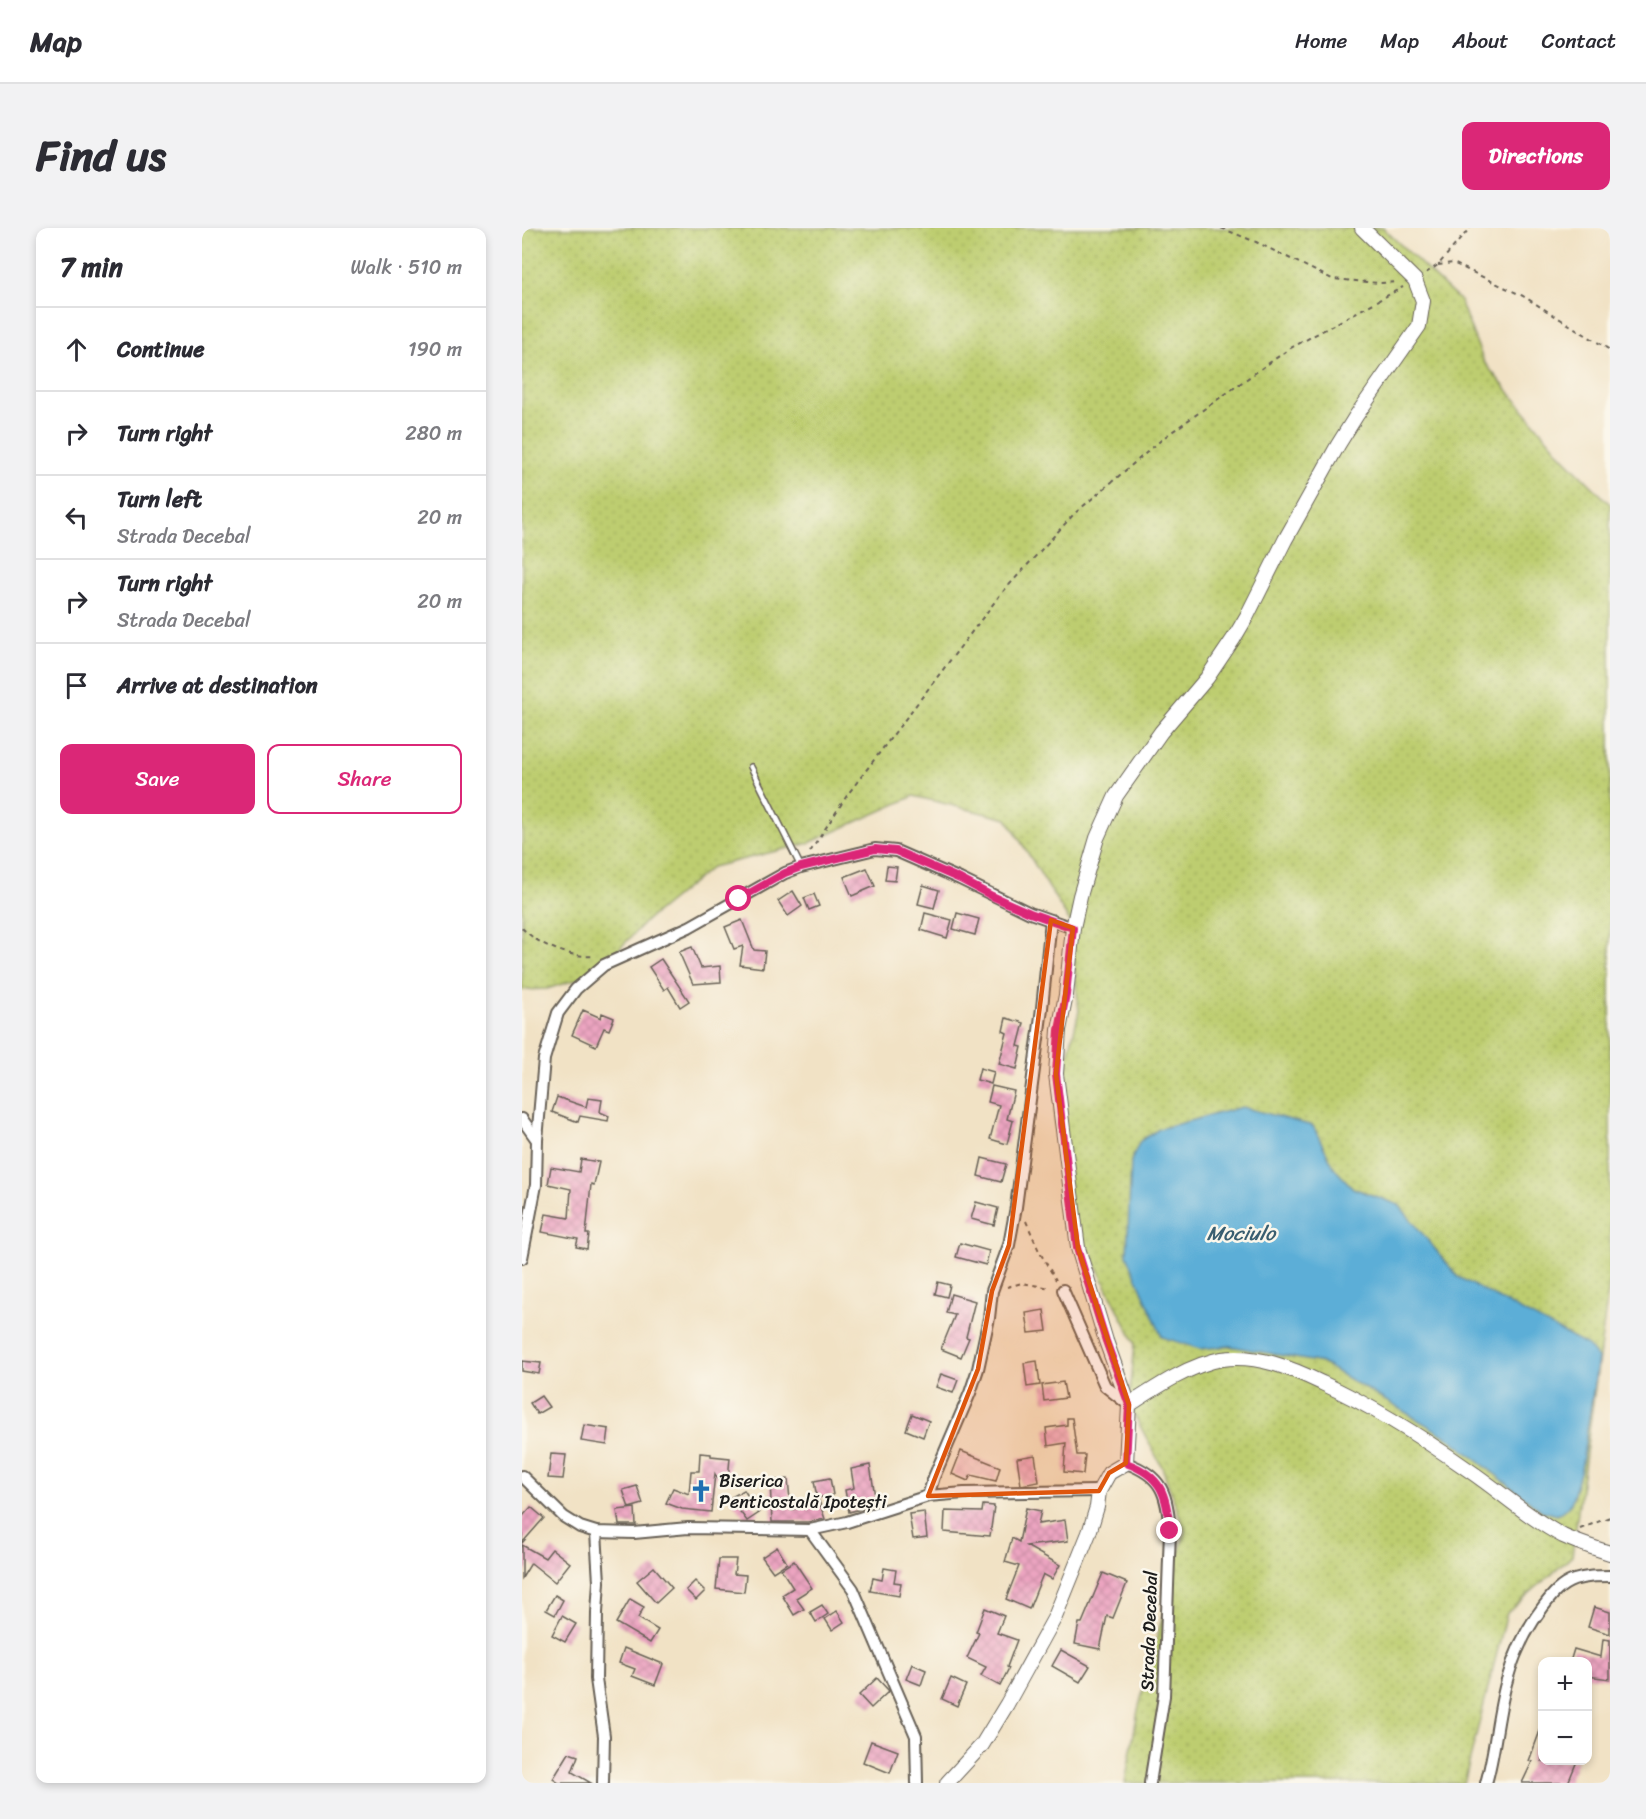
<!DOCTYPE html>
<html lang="en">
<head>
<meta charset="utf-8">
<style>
  body { margin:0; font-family:Sriracha,sans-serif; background:#f2f2f3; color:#2b2b33 }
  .controls { position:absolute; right:18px; bottom:18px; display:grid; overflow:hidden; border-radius:12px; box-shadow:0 3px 9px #0003 }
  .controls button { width:54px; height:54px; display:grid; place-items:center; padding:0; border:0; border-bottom:2px solid #e1e1e2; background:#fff; color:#2b2b33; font:30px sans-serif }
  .stop { position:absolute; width:18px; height:18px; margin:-14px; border:4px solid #db2777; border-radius:50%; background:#fff }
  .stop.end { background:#db2777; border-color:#fff; box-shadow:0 2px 6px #0008 }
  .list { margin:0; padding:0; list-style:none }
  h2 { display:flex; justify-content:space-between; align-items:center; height:78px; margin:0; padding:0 24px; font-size:26px }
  h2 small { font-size:20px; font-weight:400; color:#7c7c81 }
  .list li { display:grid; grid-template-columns:39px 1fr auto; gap:18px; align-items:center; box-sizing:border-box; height:84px; padding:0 24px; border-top:2px solid #e1e1e2 }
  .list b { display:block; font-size:22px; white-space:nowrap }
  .list p { margin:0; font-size:20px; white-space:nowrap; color:#7c7c81 }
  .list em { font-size:20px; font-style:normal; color:#7c7c81 }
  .actions { display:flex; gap:12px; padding:18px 24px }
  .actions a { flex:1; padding:14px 0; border:2px solid #db2777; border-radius:12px; text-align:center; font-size:21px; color:#db2777 }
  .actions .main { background:#db2777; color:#fff }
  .icon { flex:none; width:33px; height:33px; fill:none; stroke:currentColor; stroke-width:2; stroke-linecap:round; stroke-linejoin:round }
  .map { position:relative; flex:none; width:1088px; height:1555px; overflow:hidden; border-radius:12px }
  header { display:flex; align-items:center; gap:36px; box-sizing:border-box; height:84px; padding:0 30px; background:#fff; border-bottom:2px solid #e1e1e2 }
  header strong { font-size:28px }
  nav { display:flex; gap:33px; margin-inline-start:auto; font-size:21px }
  .intro { display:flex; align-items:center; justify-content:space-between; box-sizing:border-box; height:144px; padding:0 36px }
  h1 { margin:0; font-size:42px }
  .button { padding:15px 27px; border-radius:12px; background:#db2777; color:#fff; font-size:21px; font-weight:700 }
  main { display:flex; gap:36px; padding:0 36px }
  aside { flex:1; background:#fff; border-radius:12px; box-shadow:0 3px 9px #0003 }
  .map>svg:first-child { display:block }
  .grass { fill:url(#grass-dots); stroke:#6c7446; stroke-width:1.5 }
  .water { fill:#5caed7; stroke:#3c657a; stroke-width:1.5 }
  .building { fill:url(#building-cross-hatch) }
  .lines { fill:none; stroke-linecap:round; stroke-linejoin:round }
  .service-casing { stroke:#676157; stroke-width:8 }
  .minor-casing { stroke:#676157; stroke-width:14 }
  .tertiary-casing { stroke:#676157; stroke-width:16 }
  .path { stroke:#676157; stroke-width:2; stroke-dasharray:4.5 4.5; stroke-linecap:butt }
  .service { stroke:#fff; stroke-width:5 }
  .minor { stroke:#fff; stroke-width:10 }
  .tertiary { stroke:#fff; stroke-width:14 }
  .route { stroke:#db2777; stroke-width:8 }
  .marked { fill:#de560d; fill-opacity:0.2; stroke:#de560d; stroke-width:4.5; stroke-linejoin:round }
  .labels { text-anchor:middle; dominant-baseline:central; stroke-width:5; stroke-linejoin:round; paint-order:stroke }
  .poi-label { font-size:18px; fill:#1c1c1c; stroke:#fbf7ec; text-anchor:start }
  .street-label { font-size:18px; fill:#1c1c1c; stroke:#fbf7ec }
  .water-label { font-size:20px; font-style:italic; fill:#395e70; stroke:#fbf7ec }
</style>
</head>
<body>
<header>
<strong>Map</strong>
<nav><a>Home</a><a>Map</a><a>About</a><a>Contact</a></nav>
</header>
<div class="intro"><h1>Find us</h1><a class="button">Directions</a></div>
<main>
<aside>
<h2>7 min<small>Walk · 510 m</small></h2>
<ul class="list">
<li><svg class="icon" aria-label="ahead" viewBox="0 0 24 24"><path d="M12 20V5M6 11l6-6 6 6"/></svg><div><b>Continue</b></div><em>190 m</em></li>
<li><svg class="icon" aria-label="right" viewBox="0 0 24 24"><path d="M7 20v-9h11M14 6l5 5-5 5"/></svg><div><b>Turn right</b></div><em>280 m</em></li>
<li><svg class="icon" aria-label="left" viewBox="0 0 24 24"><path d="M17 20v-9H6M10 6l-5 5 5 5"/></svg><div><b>Turn left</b><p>Strada Decebal</p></div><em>20 m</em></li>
<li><svg class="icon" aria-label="right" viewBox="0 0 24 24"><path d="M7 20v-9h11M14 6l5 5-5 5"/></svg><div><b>Turn right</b><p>Strada Decebal</p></div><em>20 m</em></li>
<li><svg class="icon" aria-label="arrive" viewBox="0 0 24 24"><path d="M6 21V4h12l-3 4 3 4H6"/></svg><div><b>Arrive at destination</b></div></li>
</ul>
<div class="actions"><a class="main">Save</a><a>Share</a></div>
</aside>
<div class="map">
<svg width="1088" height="1555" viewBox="0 0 1088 1555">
  <defs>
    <pattern id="grass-dots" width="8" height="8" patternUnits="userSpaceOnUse" patternTransform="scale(1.5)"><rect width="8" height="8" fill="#bdcd6f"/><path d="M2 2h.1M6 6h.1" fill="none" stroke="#a2af60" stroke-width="1.8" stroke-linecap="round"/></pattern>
    <pattern id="building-cross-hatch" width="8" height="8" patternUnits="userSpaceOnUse" patternTransform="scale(1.5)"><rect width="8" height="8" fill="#eca5c1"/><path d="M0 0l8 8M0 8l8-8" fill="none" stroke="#ca8da5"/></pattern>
  </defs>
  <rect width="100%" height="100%" fill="#fbf7ec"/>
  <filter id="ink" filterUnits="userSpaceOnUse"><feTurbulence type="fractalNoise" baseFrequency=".0167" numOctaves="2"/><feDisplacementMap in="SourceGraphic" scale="12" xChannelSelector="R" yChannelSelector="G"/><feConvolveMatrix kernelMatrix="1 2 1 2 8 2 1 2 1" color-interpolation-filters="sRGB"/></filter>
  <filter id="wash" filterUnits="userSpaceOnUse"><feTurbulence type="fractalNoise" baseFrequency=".008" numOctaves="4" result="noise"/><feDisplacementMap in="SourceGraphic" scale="24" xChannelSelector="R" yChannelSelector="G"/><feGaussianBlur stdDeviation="1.35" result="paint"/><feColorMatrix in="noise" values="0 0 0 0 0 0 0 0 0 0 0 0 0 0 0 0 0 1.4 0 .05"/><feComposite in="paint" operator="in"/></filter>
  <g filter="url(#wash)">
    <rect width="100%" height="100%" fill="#f1e2c5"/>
    <polygon class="grass" points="0,0 861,0 938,73 962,134 1040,228 1088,276 1088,1049 1050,1328 985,1385 942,1555 603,1555 616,1482 663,1303 640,1239 607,1177 613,1115 542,974 532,885 557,783 548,694 485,591 392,568 287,615 190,639 125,692 74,745 25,761 0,762"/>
    <polygon class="water" points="720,879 791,898 813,941 831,960 877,977 936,1049 1066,1118 1076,1131 1059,1241 1049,1276 1035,1287 1020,1283 927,1210 800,1135 708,1118 678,1121 640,1109 605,1027 609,933 618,913 637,901"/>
    <g id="blocks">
      <g class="building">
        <polygon points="365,638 375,639 373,653 363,652"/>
        <polygon points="345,640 353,658 330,668 322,649"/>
        <polygon points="401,657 417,662 412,680 396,676"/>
        <polygon points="271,663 280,678 266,688 256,673"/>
        <polygon points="292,666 297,678 287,682 282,670"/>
        <polygon points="403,685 430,692 425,710 399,702"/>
        <polygon points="435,685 457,691 453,707 431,701"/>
        <polygon points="220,692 232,722 243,723 241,740 218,737 221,718 212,721 203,699"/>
        <polygon points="170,719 179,740 198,738 199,754 171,756 157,724"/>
        <polygon points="139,731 167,773 158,779 146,759 142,762 127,739"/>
        <polygon points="61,782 79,790 80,785 92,790 87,802 82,800 74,818 50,807"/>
        <polygon points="484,790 502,795 496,818 500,819 495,841 477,836 485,805 481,803"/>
        <polygon points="458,840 472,844 469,856 455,852"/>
        <polygon points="470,858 492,863 485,891 491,893 485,916 468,911 477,877 466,874"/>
        <polygon points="35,869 64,879 66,870 80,872 78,884 87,888 86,893 58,888 56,894 30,884"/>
        <polygon points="460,930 484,936 479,954 456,948"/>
        <polygon points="59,931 77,934 72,957 69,956 64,1006 67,1006 65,1021 54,1019 56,1011 20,1004 24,986 47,990 49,961 26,956 29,939 57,944"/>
        <polygon points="454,974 476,980 472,997 449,991"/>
        <polygon points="438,1015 467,1023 464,1037 434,1029"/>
        <polygon points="416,1054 428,1057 425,1069 413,1066"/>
        <polygon points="429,1066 453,1073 444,1109 447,1110 439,1129 419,1121 433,1087 424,1085"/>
        <polygon points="522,1082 525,1103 507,1105 504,1085"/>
        <polygon points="0,1133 19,1135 17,1146 0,1143"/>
        <polygon points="515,1133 518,1157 505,1159 502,1135"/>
        <polygon points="419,1146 436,1152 431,1165 414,1159"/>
        <polygon points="541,1154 544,1170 522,1173 520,1157"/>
        <polygon points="19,1168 27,1179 15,1186 8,1175"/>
        <polygon points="390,1186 407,1193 401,1209 384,1202"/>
        <polygon points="545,1190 550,1190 555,1227 563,1227 561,1246 542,1244 544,1215 526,1218 524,1200 545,1197"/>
        <polygon points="62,1197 87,1201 85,1217 59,1213"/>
        <polygon points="439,1223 478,1239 474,1253 449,1247 446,1253 430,1246"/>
        <polygon points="178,1225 189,1226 189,1228 208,1230 206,1251 195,1250 193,1246 189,1284 160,1281 144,1275 151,1260 167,1266 169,1243 177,1243"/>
        <polygon points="29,1226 44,1227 41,1251 26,1250"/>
        <polygon points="513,1227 517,1254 499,1257 495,1230"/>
        <polygon points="348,1237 354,1275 350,1278 327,1284 323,1262 332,1260 329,1241"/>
        <polygon points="308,1250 311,1267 295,1270 292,1253"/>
        <polygon points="266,1251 269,1282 297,1273 303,1291 287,1294 250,1294 248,1253"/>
        <polygon points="115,1258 121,1276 107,1280 101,1262"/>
        <polygon points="222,1262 237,1285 225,1293 208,1270"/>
        <polygon points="461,1277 472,1278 468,1308 422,1304 423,1283 460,1284"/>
        <polygon points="9,1279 22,1290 0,1315 0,1289"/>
        <polygon points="113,1280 114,1297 97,1297 95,1282"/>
        <polygon points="504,1280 519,1283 516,1296 543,1292 546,1313 504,1318 538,1337 530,1351 521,1346 507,1381 484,1371 497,1338 483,1334 490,1310 497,1314"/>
        <polygon points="402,1284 405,1309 391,1311 387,1286"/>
        <polygon points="0,1317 23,1330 30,1321 48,1335 33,1354 9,1335 0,1350"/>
        <polygon points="255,1319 265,1335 251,1344 240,1329"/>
        <polygon points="197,1331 214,1331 212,1346 224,1347 222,1364 194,1361"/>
        <polygon points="272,1333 290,1360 274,1370 282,1381 272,1387 260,1367 271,1360 259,1341"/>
        <polygon points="132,1339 150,1360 134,1375 115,1353"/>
        <polygon points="362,1340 374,1342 372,1354 379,1355 377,1368 348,1363 351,1350 360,1352"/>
        <polygon points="581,1345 605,1355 591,1390 585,1388 578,1421 553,1416 557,1395 560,1395"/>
        <polygon points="173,1353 183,1363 174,1372 164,1362"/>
        <polygon points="33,1367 41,1372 33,1387 24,1382"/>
        <polygon points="108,1371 122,1379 116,1390 136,1402 128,1415 94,1395"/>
        <polygon points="300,1377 306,1386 294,1394 288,1384"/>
        <polygon points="1072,1379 1088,1384 1088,1406 1066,1399"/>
        <polygon points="463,1380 482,1388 475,1405 495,1412 485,1439 487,1440 478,1458 459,1448 464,1439 445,1430 457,1405 454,1404"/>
        <polygon points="315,1383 322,1394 310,1402 303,1391"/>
        <polygon points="40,1388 54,1396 43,1414 30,1407"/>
        <polygon points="1081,1411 1088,1412 1088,1451 1065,1448 1065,1434 1048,1434 1052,1421 1079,1429"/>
        <polygon points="102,1420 141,1436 133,1457 110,1448 113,1441 97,1435"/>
        <polygon points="539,1422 568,1438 558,1454 530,1438"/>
        <polygon points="390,1436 404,1442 399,1457 384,1451"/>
        <polygon points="355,1450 367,1463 349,1480 337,1467"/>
        <polygon points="429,1450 444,1457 435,1478 420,1471"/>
        <polygon points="1019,1500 1020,1533 1055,1533 1046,1555 1000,1555 1010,1534 1007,1533"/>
        <polygon points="349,1513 376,1523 368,1545 341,1534"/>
        <polygon points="47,1525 56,1528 50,1544 69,1555 37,1555 31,1551"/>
      </g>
    </g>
  </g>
  <g filter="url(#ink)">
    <use href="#blocks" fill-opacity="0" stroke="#676157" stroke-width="1.5"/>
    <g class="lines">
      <g class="service-casing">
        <polyline id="service" points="229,539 279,639"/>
      </g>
      <g class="minor-casing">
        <g id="minor">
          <polyline points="0,891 15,912"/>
          <polyline points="0,1030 14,957 15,912 22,831 36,785 54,761 82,737 167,699 263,645 279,639 353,621 374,623 438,651 508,685 551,700"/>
          <polyline points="541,1062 583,1158 607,1177"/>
          <path d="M604,1235C641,1248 645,1266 648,1303L642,1468L628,1555"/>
          <polyline points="0,1248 42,1289 58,1299 74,1304 112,1305 166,1300 288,1302 325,1294 406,1268 442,1265 577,1263"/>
          <polyline points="406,1268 412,1249 448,1165 456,1141 467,1090 470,1063 487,1017 494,979 520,780 529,692"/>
          <polyline points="288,1302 331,1361 394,1508 395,1555"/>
          <polyline points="74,1304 77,1354 75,1385 74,1451 82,1508 81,1555"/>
          <path d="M964,1555C974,1521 975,1486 985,1452C992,1426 1005,1400 1021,1379C1030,1367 1038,1357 1052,1352C1064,1348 1075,1348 1088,1348"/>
        </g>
      </g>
      <g class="tertiary-casing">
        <g id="tertiary">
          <path d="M607,1177C633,1160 669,1136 700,1131C735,1126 769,1140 800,1155C853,1179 901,1210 948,1243C979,1264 1008,1291 1041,1308C1056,1315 1072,1320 1088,1325"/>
          <polyline points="425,1555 460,1517 485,1476 533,1389 567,1305 575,1279 577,1263 587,1245 604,1235 607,1177 584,1113 556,1020 534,846 537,802 544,767 551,700 558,668 575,610 594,568 639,504 685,450 712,410 725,388 763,312 816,217 834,188 897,98 901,73 893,52 840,0"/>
        </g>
      </g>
      <g class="path">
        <polyline points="699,0 734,14 810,51 857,55 875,54"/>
        <polyline points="916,37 931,35 1001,68 1088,122"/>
        <polyline points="904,45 916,37 948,0"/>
        <polyline points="288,624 326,566 478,367 552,286 644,208 767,121 881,59"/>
        <path d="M0,700C16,717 49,730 72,728"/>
        <polyline points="504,993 517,1023 534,1052"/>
        <polyline points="485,1059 500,1055 529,1060"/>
        <polyline points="1058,1301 1088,1289"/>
      </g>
      <use href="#service" class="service"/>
      <use href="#minor" class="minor"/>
      <use href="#tertiary" class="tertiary"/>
    </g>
  </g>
  <g class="lines" filter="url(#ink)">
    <path class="route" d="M217,671L263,645L279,639L353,621L374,623L438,651L470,668L508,685L551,700L544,767L537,802L534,846L555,1020L584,1113L607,1177L604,1235C640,1248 645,1267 648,1303"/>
  </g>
  <path class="marked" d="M529,692L551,700L534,846L556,1020L607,1177L604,1235L587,1245L577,1263L406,1268L456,1141L470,1063L487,1017Z"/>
  <defs>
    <g id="church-bare" transform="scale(1.8)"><path d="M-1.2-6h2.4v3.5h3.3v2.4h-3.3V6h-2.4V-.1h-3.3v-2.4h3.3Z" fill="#1f6fb2" stroke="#fbf7ec" stroke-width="2.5" paint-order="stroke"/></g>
  </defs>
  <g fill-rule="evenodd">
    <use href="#church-bare" x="179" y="1263"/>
  </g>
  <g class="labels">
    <g class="poi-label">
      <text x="197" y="1253">Biserica<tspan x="197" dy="21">Penticostală Ipotești</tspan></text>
    </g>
    <g class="street-label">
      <text transform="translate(627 1403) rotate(-88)">Strada Decebal</text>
    </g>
    <g class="water-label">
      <text x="719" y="1005">Mociulo</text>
    </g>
  </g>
</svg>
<div class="controls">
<button>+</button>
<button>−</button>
</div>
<div class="stop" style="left:217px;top:671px"></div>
<div class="stop end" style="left:648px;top:1303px"></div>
</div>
</main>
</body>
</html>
